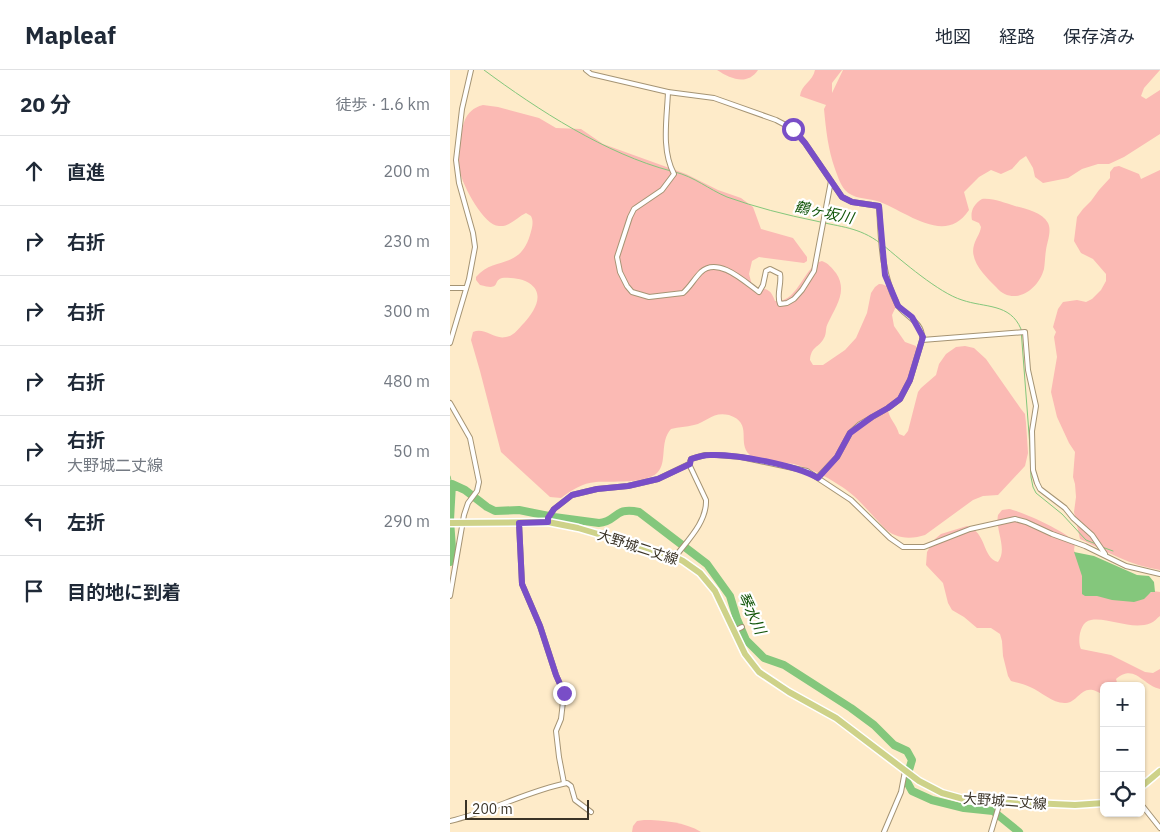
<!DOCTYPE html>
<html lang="ja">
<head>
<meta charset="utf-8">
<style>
  body { margin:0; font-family:"IBM Plex Sans","Noto Sans JP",sans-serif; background:#f6f6f7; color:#1f2937 }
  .controls { position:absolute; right:15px; bottom:15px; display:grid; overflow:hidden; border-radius:8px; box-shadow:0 1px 4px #0004 }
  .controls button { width:45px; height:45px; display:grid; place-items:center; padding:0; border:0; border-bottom:1px solid #e0e1e3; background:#fff; color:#1f2937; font:25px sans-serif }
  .scale { position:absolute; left:15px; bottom:12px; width:124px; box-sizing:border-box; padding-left:5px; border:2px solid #3a3326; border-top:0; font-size:14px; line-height:18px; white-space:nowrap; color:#3a3326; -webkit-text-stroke:4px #fff; paint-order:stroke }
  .stop { position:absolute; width:15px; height:15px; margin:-11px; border:4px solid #794ec7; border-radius:50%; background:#fff }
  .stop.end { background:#794ec7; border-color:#fff; box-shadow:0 1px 5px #0008 }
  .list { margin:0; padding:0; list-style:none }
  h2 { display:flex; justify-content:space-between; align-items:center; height:65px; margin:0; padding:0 20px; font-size:21px }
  h2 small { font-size:16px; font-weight:400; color:#747a83 }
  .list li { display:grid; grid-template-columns:32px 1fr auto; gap:15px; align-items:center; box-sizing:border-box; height:70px; padding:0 20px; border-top:1px solid #e0e1e3 }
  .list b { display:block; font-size:19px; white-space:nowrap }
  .list p { margin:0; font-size:16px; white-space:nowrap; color:#747a83 }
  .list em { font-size:16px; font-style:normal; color:#747a83 }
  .icon { flex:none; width:28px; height:28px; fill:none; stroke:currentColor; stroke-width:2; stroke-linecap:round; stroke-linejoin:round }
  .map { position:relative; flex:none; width:710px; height:762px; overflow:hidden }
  header { display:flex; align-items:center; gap:30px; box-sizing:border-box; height:70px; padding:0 25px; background:#fff; border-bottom:1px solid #e0e1e3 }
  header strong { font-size:24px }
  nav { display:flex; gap:28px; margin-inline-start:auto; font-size:18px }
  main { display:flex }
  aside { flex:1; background:#fff }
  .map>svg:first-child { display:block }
  .green { fill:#fbbab4 }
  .water { fill:#84c77c }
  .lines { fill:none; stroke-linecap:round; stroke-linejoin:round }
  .stream { stroke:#84c77c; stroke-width:1 }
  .river { stroke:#84c77c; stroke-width:8 }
  .minor-casing { stroke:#a59474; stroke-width:6 }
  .primary-casing { stroke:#fff; stroke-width:9 }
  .minor { stroke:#fff; stroke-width:4 }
  .primary { stroke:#ced289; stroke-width:6 }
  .route { stroke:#794ec7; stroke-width:6 }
  .labels { text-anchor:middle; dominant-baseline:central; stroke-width:4.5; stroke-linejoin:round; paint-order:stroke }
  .street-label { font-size:14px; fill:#3a3326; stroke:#fff }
  .water-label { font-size:15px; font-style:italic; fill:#115509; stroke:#fff }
</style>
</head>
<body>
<header>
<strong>Mapleaf</strong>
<nav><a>地図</a><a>経路</a><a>保存済み</a></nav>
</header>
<main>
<aside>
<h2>20 分<small>徒歩 · 1.6 km</small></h2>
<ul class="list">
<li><svg class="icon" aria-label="ahead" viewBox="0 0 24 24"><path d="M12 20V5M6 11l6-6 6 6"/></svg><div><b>直進</b></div><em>200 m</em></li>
<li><svg class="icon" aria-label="right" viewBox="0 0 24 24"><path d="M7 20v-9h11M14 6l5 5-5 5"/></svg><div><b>右折</b></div><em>230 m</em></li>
<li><svg class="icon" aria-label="right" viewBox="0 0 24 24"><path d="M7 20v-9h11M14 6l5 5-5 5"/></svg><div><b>右折</b></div><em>300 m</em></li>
<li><svg class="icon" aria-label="right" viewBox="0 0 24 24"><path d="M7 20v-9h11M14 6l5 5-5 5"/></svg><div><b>右折</b></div><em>480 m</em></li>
<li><svg class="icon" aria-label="right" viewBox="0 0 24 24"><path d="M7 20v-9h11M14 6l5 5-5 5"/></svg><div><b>右折</b><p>大野城二丈線</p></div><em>50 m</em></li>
<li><svg class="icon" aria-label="left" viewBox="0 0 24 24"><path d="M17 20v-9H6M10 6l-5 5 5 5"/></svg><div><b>左折</b></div><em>290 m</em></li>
<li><svg class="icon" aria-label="arrive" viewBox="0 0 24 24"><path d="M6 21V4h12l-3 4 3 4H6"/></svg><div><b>目的地に到着</b></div></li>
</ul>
</aside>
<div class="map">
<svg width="710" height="762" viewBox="0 0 710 762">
  <rect width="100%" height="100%" fill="#feebc9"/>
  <g class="green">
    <path d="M267,0H308C297,16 281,9 267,0Z"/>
    <path d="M365,0H392L382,13V23L393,0H710L694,18L691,26L696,29L710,20V64L674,87L659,94H648L632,99L618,108L593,113L585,107L583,98L576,86L570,90L562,99L551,104L541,100L529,107L514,122L519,140C495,177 455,140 427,131C416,128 403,129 395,120C390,114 388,107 385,99C378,79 376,60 374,39L376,35L350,26C351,15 363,11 365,0Z"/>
    <path d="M33,35L48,37L89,48L106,58L131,59L153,74L236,104L268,120L291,128L303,137L311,159L343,168L357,187V191L354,193L309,187L302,191L299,204L302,215C314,222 319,214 325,231C348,234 354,195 372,191C378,193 382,198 386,203C398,221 386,236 378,253C375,258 377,263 374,268C369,278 361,276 360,290L363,295H373L395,280L406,268L417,243L421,223L425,217L429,214C438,214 445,222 449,230L442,245L444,256L455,272L466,276C469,287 459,313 452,323C448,328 442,332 438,337C437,347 447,354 449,364L454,366L458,361L468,322L471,318L486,305L489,294L496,284L506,277L515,276L524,278L536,289L571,339L575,344L576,353L578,383L575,396L548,425L533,426L523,430L475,465C466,468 454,469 445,465C437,462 431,454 425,448C414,436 403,423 389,415C376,406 359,398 344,394C331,391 311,396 300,385C286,373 304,353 279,345C263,341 257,352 244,355C236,357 229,357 221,359C209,372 218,393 207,403C195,414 161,411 146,412C132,413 122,420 111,428L100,427L51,382L30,301L21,270L23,262C35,257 44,270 56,267C64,266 69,258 74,253C84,242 96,224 79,213C74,209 59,207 52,208C42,211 52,221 30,215L26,210V207C44,185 69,201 80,165C82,158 84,152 81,146L76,143C67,147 60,157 49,156C34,156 13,116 10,102C7,93 9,84 10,75C12,58 13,40 33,35Z"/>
    <path d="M669,96L689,104L691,109L710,100V500C679,495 658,482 630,469L624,442L626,427L625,414L623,407L625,382L619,373L607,347L601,322L607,287L604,267L606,262L603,257L608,239L613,232L627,230L636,232L642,229L651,220L656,211V204L643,189L631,183L624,171L627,147L633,139L641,131L649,120L660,108V102L664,97Z"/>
    <path d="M532,129C544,128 554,133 565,136C576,139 592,142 598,153C602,161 597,172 596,180C595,186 595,193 594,199C588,221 563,237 546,217C536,207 519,191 524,175C526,168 530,164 531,157L529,153L522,150C520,141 524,134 532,129Z"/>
    <path d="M559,439C571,441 620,463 625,473L624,480L627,487L693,528L703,521L710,522V546C707,548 704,552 701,553C682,561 659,547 641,550C630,551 627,571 631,579L661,585L695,602L703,603L710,599V619C692,615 685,593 666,609L668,616H654V626C632,609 630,632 616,633C603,634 592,622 580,617C574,614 568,613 561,611L558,606L553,586L552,571L550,564L541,558H527L514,547L502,540L498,533L493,513L476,495L477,482L485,469L491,464L517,456C537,462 532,488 548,492C558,479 545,460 548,445L552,440Z"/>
    <path d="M194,750C212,750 235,752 251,762H182L183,756L187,751Z"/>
  </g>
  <polygon class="water" points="624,482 644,486 687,505 699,506 704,512 705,522 701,522 694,529 684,532 662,530 647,526 635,526 632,524 632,506"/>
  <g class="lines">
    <g class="stream">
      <path d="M34,0C88,40 156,84 221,101"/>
      <path d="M225,102C245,107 258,119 277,127C305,137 336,145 366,151C390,157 409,157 430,173"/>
      <path d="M433,175C452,191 489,223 512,230C535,238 560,233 571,259L580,377L581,407L583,417L586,423L612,444L636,470L646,474"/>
      <polyline points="0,406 2,414"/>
      <polyline points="652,477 663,481"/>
    </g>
    <path class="river" d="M0,492L2,478L0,450L2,414L15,420L37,437L45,441L69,440L104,447L149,453C167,452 164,436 189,442L257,494L280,526L287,549L296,570L314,588L334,595L401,638L424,655L444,675L457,681L462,690L456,710L462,721L482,730L514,738L543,741L569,762"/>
    <g class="minor-casing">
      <g id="minor">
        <path d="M136,0L141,4L218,22L264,28L326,50L343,59L355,73L392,127L402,132L429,136C431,171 431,202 447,234C453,246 474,251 472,270L460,310L450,329L438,338L410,354L400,363L387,387L368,407"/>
        <path d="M218,22C217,48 211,80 224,104L212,120L184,139L180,147L167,187L170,202L177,216L182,222L199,227L233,223C240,217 244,209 251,202C268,186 295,212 309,222L313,215L316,201L320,199L330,204C332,214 326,225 330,234L337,233L344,229L352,220L364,201L381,111"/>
        <polyline points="0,218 16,218"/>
        <polyline points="472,270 575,262 578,300 586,336 582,361 583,400 587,413 590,419 615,438 623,448 642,465 655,484"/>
        <polyline points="0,273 19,209 25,177 23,163 9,113 6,90 12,39 21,0"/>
        <polyline points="0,333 20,368 29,412 27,421 18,433 14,445 0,526"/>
        <polyline points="98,452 98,448 104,439 122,425 147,419 178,416 208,409 239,394 241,389 255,385 267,385 291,387 357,401 401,430 440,468 453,477 474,477 520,459 565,449 576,452 602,464 635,476 676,496 710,504"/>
        <polyline points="69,453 72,514 90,556 106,605 114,623 111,649 106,661 109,687 114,713"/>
        <path d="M225,487C237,471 257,452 256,430L239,394"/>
        <polyline points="284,561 292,557"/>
        <polyline points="691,734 710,758"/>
        <path d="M0,751C40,742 77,721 117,713L121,716L125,730L141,742"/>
        <polyline points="434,762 451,722 455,701"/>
        <polyline points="541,762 550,732"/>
      </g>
    </g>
    <g class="primary-casing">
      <g id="primary">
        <polyline points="0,453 98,452 128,458 225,487 233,491 250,503 265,521 295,584 309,602 339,622 386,648 469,711 492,723 517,730 625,735 654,733"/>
        <polyline points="691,717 710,701"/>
      </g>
    </g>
    <use href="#minor" class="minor"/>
    <use href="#primary" class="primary"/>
  </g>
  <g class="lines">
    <path class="route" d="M114,623L106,605L90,556L72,514L69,453L98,452V448L104,439L122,425L147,419L178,416L208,409L240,394L241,389C247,387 254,385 260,385C286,384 346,395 368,408L387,387L400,363L422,347L438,338L450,329L460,310L473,267L462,247L448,236L435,205L429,136L402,132L392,127L355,73L343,59"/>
  </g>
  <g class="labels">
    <g class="street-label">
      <text transform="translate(188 477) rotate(18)">大野城二丈線</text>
      <text transform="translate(555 731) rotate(4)">大野城二丈線</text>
    </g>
    <g class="water-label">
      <text transform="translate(374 142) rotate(12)">鶴ヶ坂川</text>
      <text transform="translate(302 543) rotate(65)">琴水川</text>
    </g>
  </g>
</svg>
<div class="controls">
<button>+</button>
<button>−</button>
<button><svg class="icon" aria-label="locate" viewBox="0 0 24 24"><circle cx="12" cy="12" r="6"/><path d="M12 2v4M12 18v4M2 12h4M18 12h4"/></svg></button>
</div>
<div class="scale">200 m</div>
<div class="stop" style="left:343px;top:59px"></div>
<div class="stop end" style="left:114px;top:623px"></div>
</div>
</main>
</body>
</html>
